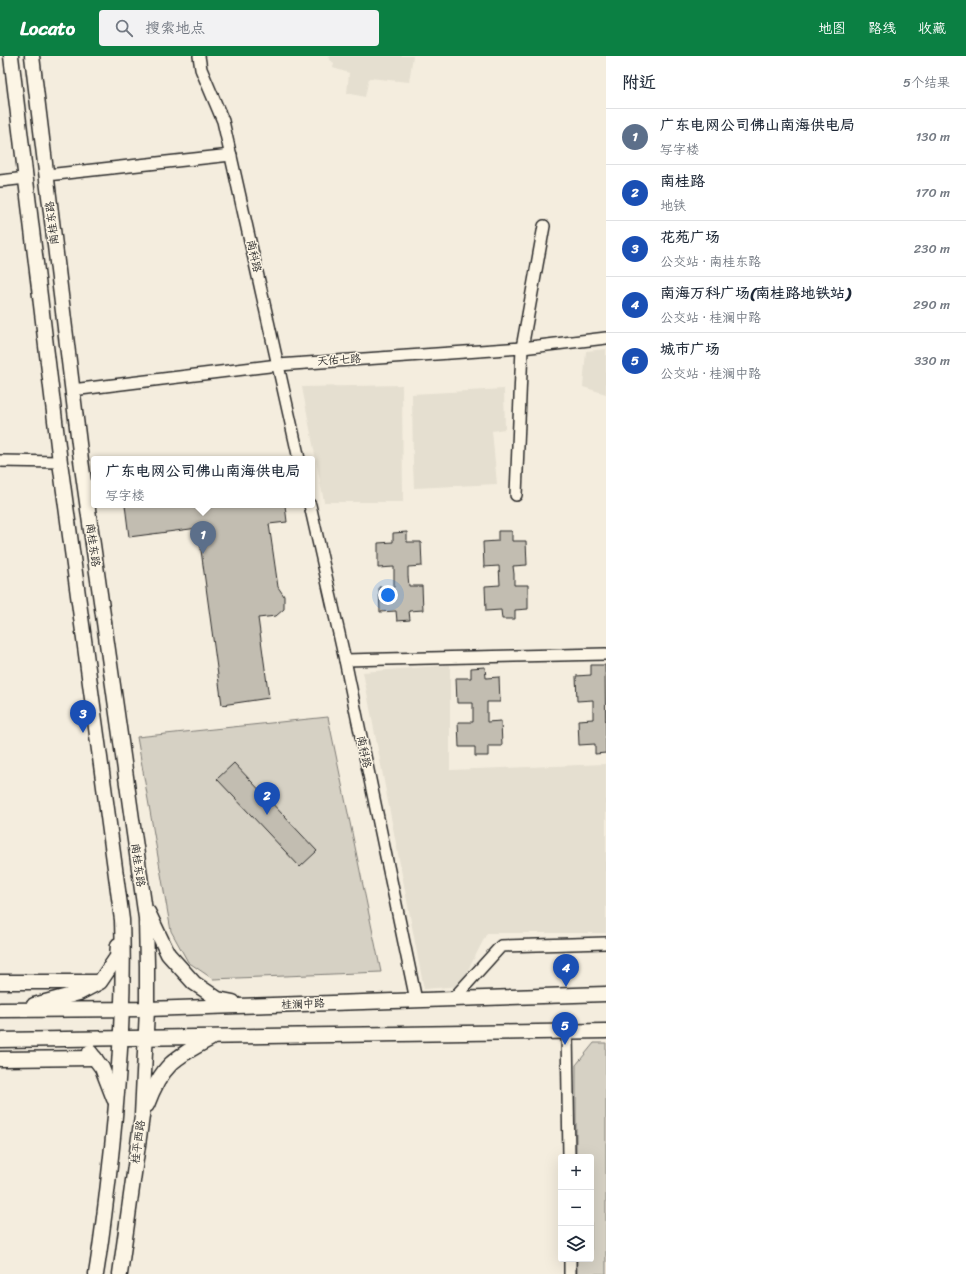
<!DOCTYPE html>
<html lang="zh">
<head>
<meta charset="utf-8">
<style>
  body { margin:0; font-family:Sriracha,"LXGW WenKai TC",sans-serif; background:#f2f2f3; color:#1f2937 }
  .controls { position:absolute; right:12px; bottom:12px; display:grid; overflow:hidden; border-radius:4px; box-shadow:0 4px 16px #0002 }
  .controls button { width:36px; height:36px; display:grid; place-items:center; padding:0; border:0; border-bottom:1px solid #e0e1e3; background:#fff; color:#1f2937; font:20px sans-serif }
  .you { position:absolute; left:388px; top:539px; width:14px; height:14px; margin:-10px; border:3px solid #fff; border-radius:50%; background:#1a73e8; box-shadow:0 0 0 6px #1a73e833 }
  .badge { display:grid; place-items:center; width:26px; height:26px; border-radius:50%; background:#0b8043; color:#fff; font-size:13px; font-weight:700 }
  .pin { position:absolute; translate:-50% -33px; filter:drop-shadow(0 1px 2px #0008) }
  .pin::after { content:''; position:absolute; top:21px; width:14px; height:12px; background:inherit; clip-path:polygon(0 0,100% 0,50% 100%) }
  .popup { position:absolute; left:91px; top:400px; width:224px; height:52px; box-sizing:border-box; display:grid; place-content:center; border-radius:4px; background:#fff; filter:drop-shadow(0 1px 3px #0005); font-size:13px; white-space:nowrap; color:#747a83 }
  .popup b { font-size:15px; color:#1f2937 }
  .popup::after { content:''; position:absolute; left:50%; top:100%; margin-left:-8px; border:8px solid transparent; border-top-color:#fff }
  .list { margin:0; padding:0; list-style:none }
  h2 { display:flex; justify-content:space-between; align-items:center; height:52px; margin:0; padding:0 16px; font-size:17px }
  h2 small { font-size:13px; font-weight:400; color:#747a83 }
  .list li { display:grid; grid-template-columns:26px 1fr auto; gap:12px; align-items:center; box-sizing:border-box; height:56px; padding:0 16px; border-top:1px solid #e0e1e3 }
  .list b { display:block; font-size:15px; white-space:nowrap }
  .list p { margin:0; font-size:13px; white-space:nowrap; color:#747a83 }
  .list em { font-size:13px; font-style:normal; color:#747a83 }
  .icon { flex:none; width:22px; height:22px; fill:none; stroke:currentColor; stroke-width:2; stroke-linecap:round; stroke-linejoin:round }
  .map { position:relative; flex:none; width:606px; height:1218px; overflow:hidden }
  header { display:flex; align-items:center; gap:24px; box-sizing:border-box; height:56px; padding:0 20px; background:#0b8043; color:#fff }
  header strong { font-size:19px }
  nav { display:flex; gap:22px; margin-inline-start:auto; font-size:14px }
  .search { width:280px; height:36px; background:#f2f2f3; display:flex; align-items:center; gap:10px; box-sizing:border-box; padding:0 14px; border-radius:4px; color:#747a83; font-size:15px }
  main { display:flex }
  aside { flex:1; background:#fff }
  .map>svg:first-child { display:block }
  .built { fill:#e5dfd0 }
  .green { fill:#d6d1c4; stroke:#807e78 }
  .building { fill:#c2bdb1; stroke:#2b2b2b }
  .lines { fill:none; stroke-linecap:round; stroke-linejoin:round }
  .minor-casing { stroke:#2b2b2b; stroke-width:14 }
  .major-casing { stroke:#2b2b2b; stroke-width:17 }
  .minor { stroke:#fcf5e5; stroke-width:11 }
  .major { stroke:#fcf5e5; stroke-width:14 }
  .labels { text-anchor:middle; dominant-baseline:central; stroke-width:3; stroke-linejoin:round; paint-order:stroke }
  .street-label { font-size:11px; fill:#2b2b2b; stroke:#fcf5e5 }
</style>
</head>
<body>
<header>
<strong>Locato</strong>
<div class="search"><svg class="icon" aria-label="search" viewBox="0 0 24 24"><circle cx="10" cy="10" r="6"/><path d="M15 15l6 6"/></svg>搜索地点</div>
<nav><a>地图</a><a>路线</a><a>收藏</a></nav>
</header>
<main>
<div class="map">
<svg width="606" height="1218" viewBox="0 0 606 1218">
  <rect width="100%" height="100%" fill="#f4edde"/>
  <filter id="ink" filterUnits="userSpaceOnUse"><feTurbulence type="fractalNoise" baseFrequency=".025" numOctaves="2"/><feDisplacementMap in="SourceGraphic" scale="8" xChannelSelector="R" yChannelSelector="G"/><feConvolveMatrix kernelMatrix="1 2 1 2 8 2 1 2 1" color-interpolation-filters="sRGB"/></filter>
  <g filter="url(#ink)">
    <g class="built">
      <polygon points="329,0 413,0 409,26 369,22 365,41 347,37 349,17 333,12 334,7 329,3"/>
      <polygon points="606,293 606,338 583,331 586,295"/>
      <polygon points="402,329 403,446 324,446 302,331"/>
      <polygon points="504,333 505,373 492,375 497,428 414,432 413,408 412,338"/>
      <polygon points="450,609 450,714 606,708 606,877 487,877 460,930 424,933 363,616"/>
    </g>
    <g class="green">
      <polygon points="328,661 381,916 213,923 188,906 171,875 137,681"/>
      <polygon points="594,987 606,987 606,1218 577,1218 577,1203 591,1203 591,1101 576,1101 576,1009"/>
    </g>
    <g class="building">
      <polygon points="125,449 285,449 287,466 269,468 278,531 284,540 284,553 276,560 258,562 269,642 222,649 198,472 129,481"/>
      <polygon points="498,475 512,475 512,485 526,485 527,509 513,510 514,518 514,529 528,529 528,553 515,554 515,563 502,563 501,554 486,555 485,530 500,529 499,510 484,511 483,486 498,485"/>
      <polygon points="407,476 407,486 421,486 422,510 408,511 408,520 409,530 422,530 423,554 409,555 410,564 397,565 396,555 380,556 379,531 394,531 394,511 378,512 378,487 393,486 393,477"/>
      <polygon points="591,609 605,609 606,697 595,698 595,688 579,689 578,664 593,663 593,644 577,645 576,620 591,619"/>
      <polygon points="485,611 486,622 499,621 500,646 487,646 487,666 501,665 502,690 488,690 488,700 475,700 475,691 459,691 458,666 473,666 473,647 457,647 456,622 471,622 471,612"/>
      <polygon points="234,707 317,795 300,811 217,723"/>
    </g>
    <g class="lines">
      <g class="minor-casing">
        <g id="minor">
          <polyline points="199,0 201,13 223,65 299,403"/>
          <polyline points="47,119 231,99"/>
          <polyline points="0,125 26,122"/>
          <polyline points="72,334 278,309 522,292 606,282"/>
          <polyline points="0,405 60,406"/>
          <polyline points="516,439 522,292 544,170"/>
          <polyline points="310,449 345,604 416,944"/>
          <polyline points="345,604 606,598"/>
          <polyline points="453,943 501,890 606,887"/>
          <polyline points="567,975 569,1101"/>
          <polyline points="570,1203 570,1218"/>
        </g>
      </g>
      <g class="major-casing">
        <g id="major">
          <path d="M11,0L60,406L122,864C125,946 119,1028 110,1110C106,1146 102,1182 96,1218"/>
          <polyline points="32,0 81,404 146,862 147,910 147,953 142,1060 120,1218"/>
          <polyline points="148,856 168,898 194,927 218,943 233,946"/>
          <polyline points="0,926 96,926"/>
          <polyline points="34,949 79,937 100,926 117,901 118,889"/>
          <polyline points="0,954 147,953 606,938"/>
          <polyline points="0,984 606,975"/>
          <polyline points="90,996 102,1012 114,1043"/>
          <polyline points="0,1003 95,1002"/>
          <path d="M147,1049C161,1010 175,1001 210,983"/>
        </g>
      </g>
      <use href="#minor" class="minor"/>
      <use href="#major" class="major"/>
    </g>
  </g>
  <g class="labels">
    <g class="street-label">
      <text transform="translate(52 167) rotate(-97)">南桂东路</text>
      <text transform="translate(254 200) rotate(77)">南科路</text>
      <text transform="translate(339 304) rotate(-4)">天佑七路</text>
      <text transform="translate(93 489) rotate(82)">南桂东路</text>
      <text transform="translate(364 696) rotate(78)">南科路</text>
      <text transform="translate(138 809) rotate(82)">南桂东路</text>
      <text transform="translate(303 948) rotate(-2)">桂澜中路</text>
      <text transform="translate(138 1086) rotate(-82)">桂平西路</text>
    </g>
  </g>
</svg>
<div class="controls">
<button>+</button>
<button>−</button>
<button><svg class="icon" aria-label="layers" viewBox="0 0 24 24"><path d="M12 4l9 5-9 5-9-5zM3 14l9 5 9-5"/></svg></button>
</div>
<div class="you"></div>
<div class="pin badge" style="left:203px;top:498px;background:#5c6f8a">1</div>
<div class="popup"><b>广东电网公司佛山南海供电局</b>写字楼</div>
<div class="pin badge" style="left:267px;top:759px;background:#1a4fb4">2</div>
<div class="pin badge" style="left:83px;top:677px;background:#1a4fb4">3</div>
<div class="pin badge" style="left:566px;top:931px;background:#1a4fb4">4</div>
<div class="pin badge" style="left:565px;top:989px;background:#1a4fb4">5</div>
</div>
<aside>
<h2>附近<small>5个结果</small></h2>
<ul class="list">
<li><span class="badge" style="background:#5c6f8a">1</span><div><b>广东电网公司佛山南海供电局</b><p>写字楼</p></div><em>130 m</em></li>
<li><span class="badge" style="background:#1a4fb4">2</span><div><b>南桂路</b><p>地铁</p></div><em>170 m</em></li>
<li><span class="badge" style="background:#1a4fb4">3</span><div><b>花苑广场</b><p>公交站 · 南桂东路</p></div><em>230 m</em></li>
<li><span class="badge" style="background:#1a4fb4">4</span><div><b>南海万科广场(南桂路地铁站)</b><p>公交站 · 桂澜中路</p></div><em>290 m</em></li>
<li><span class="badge" style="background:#1a4fb4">5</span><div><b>城市广场</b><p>公交站 · 桂澜中路</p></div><em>330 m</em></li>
</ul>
</aside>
</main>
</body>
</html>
